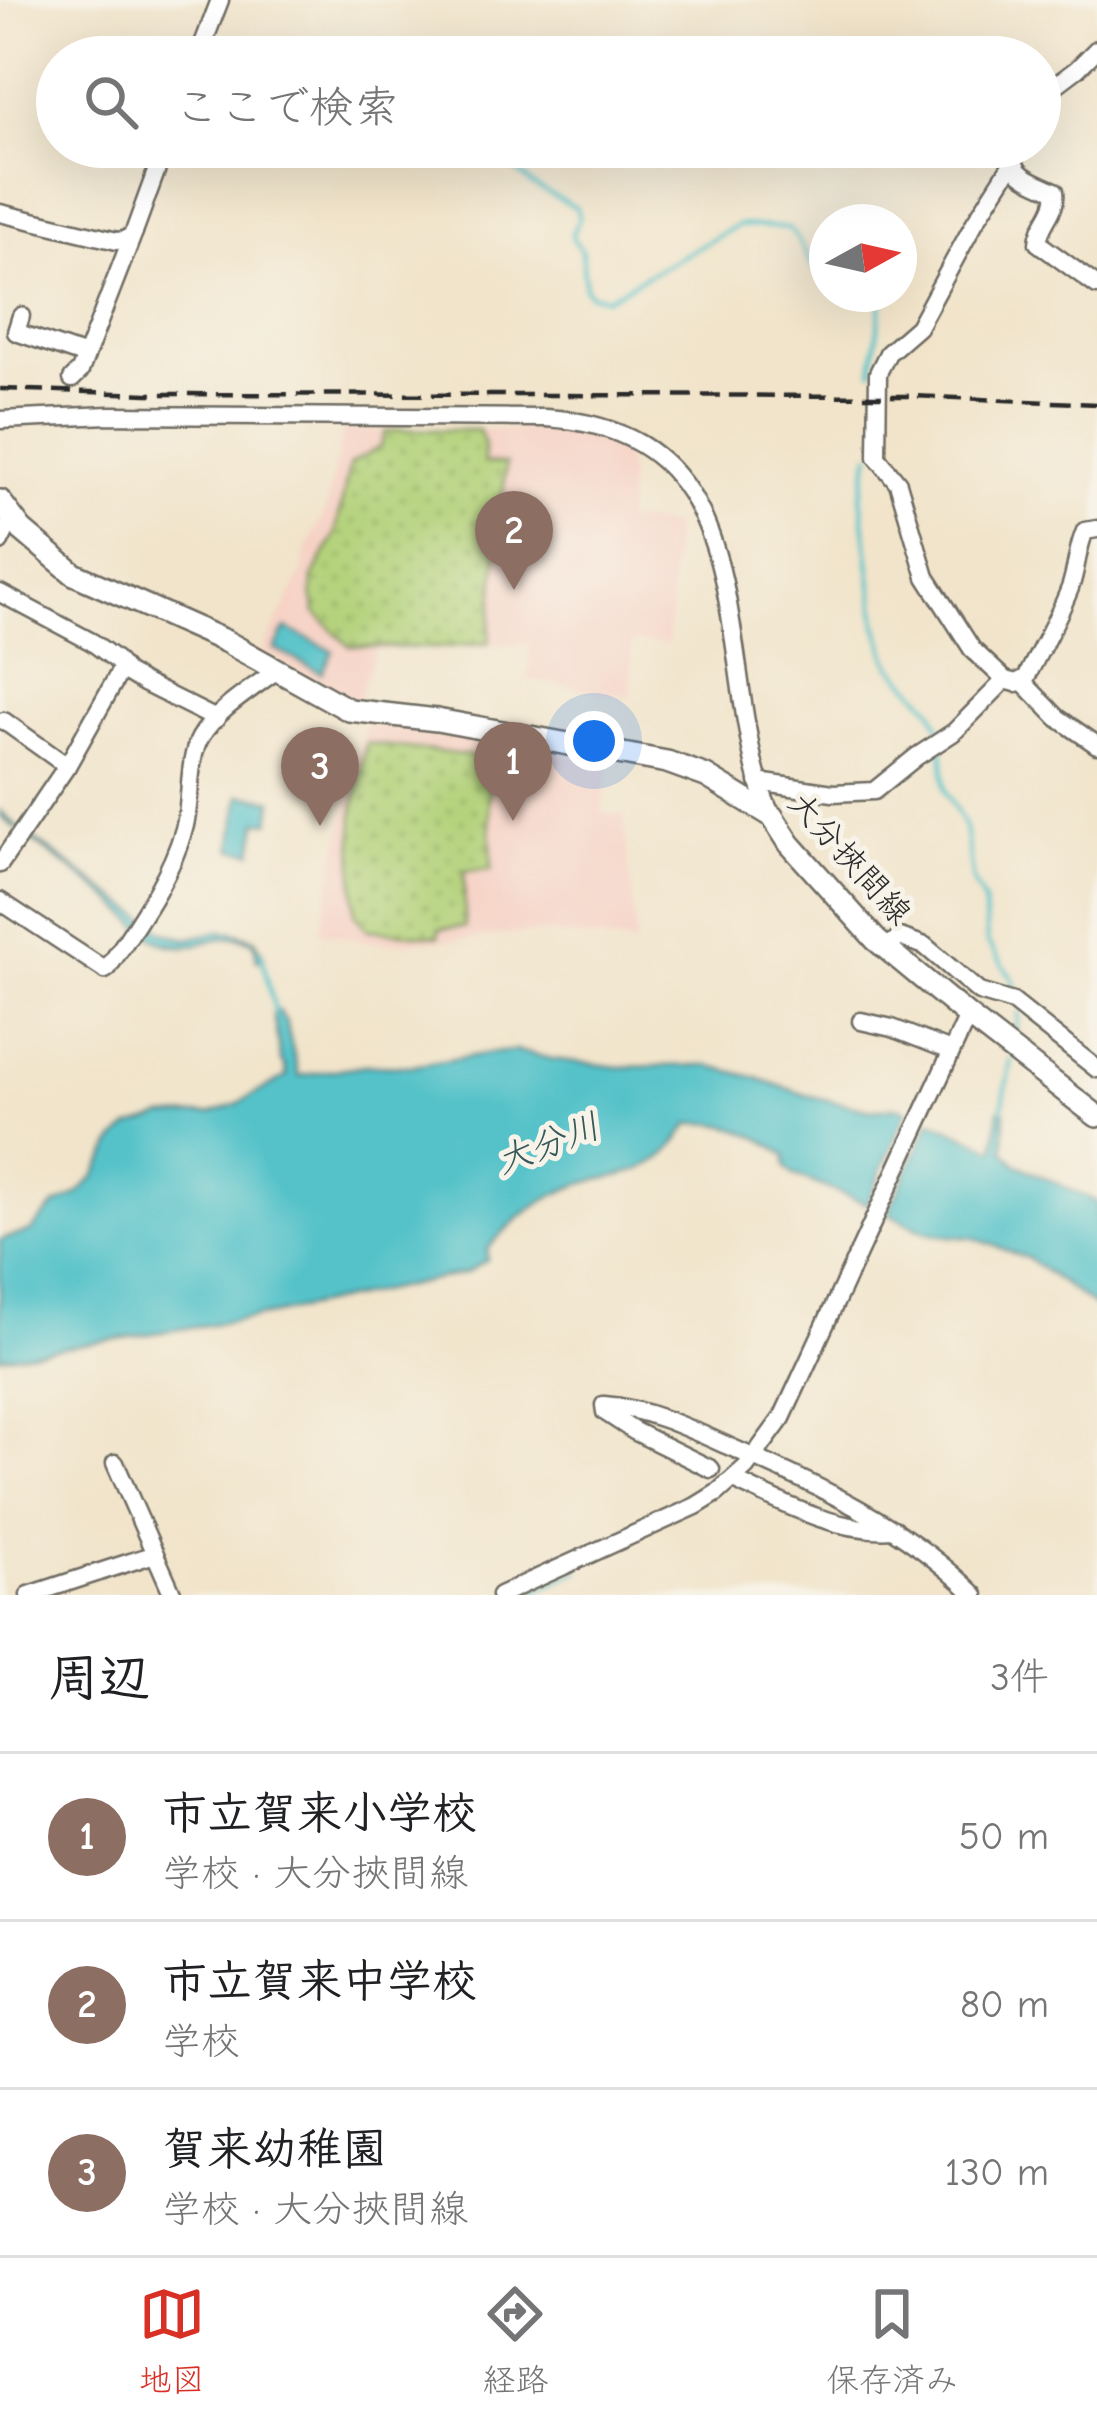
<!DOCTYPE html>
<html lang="ja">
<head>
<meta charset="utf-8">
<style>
  body { margin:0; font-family:"Comic Neue","Klee One",sans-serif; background:#f6f6f6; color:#202124 }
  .compass { position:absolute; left:809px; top:204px; width:108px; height:108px; border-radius:50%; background:#fff; box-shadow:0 12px 48px #0002; rotate:82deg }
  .you { position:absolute; left:594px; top:741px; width:42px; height:42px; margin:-30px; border:9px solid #fff; border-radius:50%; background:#1a73e8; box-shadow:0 0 0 18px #1a73e833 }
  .badge { display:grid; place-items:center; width:78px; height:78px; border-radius:50%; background:#d93025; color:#fff; font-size:39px; font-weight:700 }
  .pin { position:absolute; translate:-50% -99px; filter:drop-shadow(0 3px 6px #0008) }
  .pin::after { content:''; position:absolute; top:63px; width:42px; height:36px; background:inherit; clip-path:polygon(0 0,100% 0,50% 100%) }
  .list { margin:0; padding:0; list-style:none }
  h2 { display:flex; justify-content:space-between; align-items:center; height:156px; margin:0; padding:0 48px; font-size:51px }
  h2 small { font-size:39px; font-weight:400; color:#757577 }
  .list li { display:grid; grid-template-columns:78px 1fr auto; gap:36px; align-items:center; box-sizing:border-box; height:168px; padding:0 48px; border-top:3px solid #e0e0e0 }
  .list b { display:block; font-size:45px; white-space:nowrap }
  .list p { margin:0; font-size:39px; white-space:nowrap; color:#757577 }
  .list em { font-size:39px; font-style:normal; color:#757577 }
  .icon { flex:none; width:66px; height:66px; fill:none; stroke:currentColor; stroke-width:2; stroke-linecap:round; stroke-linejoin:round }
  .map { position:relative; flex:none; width:1097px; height:1595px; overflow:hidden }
  .search { position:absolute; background:#fff; box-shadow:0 12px 48px #0002; left:36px; right:36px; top:36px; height:132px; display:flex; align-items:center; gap:30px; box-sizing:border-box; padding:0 42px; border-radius:66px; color:#757577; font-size:45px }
  .sheet { height:660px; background:#fff }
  nav { display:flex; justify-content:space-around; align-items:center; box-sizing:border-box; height:168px; border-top:3px solid #e0e0e0; background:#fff; font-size:33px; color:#757577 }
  nav a { display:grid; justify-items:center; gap:6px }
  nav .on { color:#d93025 }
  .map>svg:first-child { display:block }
  .built { fill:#f6d2c5 }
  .park { fill:url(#park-dots); stroke:#6f7e52; stroke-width:3 }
  .water { fill:#54c2c9; stroke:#40767a; stroke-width:3 }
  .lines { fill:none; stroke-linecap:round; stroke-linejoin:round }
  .stream { stroke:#54c2c9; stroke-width:4.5 }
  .minor-casing { stroke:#706c63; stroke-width:21 }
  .major-casing { stroke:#706c63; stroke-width:26 }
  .minor { stroke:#fff; stroke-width:16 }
  .major { stroke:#fff; stroke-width:21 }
  .rail { stroke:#2b2b2b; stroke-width:4.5; stroke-dasharray:18 9; stroke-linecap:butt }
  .labels { text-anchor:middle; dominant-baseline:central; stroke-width:10; stroke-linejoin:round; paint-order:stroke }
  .street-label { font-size:33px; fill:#2b2b2b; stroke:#f7f3e8 }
  .water-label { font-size:36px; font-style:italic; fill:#37585a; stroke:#f7f3e8 }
</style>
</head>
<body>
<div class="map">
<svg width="1097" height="1595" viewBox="0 0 1097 1595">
  <defs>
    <pattern id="park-dots" width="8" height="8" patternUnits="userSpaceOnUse" patternTransform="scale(3)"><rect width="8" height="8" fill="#b3d27a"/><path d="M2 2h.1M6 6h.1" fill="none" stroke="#9ab46a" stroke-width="1.8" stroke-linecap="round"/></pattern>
  </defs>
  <rect width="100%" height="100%" fill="#f7f3e8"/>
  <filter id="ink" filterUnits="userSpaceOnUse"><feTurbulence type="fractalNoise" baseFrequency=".00833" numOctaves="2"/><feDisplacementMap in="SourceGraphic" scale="24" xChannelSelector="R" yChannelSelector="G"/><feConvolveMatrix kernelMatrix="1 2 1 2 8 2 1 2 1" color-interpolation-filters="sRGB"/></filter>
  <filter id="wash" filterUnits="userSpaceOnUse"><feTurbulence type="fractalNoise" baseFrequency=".004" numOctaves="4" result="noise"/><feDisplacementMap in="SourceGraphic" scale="48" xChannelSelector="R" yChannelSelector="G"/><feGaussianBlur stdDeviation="2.7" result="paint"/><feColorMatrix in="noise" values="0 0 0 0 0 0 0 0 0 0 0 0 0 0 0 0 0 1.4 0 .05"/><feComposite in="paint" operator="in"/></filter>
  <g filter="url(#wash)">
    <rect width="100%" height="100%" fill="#f1e4ca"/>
    <g class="built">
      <polygon points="562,429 597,436 623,450 629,471 626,520 674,526 668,644 631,641 632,697 528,679 530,644 375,650 358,702 326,689 262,651 302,573 307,547 325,512 343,430"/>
      <polygon points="365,725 486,739 610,761 602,813 624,815 637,944 540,932 452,940 379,943 320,932"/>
    </g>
    <g class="park">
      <polygon points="399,430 479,430 484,443 484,463 506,464 489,643 436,648 349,646 316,613 312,593 313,577 335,535 350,464 380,447 385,432"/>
      <polygon points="366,743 465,755 491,762 489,799 492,869 464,871 465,927 439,929 439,936 368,930 355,913 353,836 354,809"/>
    </g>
    <g class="water">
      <polygon points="286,628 333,651 322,673 275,649"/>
      <polygon points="240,795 273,800 270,822 258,821 253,852 232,849"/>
      <path d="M0,811L19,828L164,932L186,939L220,931L233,932L255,939L264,957L257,960L254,943C221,925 198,956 164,943C143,935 131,916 114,902C77,873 39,846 2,818Z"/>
      <path d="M279,1011L286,1022L299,1076L365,1065L413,1066L490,1053L517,1051L552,1059L619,1067L707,1065L757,1078L806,1095L871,1110L894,1107L907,1110L867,1204L792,1174L786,1167V1155C758,1135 725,1119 690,1124C682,1134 675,1146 666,1154C643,1176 607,1176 578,1185C541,1198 511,1221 487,1250V1260L466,1273L271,1315L0,1357V1240L31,1231L54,1206L76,1195L95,1176L116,1140L130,1127L163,1117L210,1114L237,1104L287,1076L285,1066L281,1061L273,1014Z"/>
      <polygon points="999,1110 1005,1111 1004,1150 1016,1164 1097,1202 1097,1308 1027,1258 974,1238 940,1235 924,1231 888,1213 931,1120 995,1149"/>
    </g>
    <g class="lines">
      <g class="stream">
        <polyline points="218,53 232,57"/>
        <path d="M490,147L531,184L577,208L579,219L572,234L573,239L582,251L585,288L590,294L606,298L739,225L788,228C805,243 808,267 827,281"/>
        <polyline points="866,294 882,299 872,371"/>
        <polyline points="870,455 861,496 877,625 890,664 932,709 941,732"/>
        <polyline points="942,743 945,789 965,827 973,882 984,902 987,942 1013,979 1018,996"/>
        <polyline points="261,954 277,1019"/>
        <polyline points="1014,1043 1019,1013"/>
        <polyline points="1002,1110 1011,1060"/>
        <polyline points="525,1595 578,1571"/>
      </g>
    </g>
  </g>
  <g filter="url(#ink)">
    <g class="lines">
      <g class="minor-casing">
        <g id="minor">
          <polyline points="198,57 220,0"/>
          <polyline points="1040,97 1077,69 1097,49"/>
          <path d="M1016,147C1007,176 1033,180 1055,191C1058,212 1039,223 1038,243L1097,286"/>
          <path d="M1013,162L975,222L918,327L888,353L878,373L877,457L898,483L926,577L972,649L1005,680L1016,683L1026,678C1041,648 1058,619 1070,588C1077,569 1077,548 1085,531L1097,529"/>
          <polyline points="0,213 117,241 128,239 134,232 165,147"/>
          <polyline points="21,316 16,332 86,356"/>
          <polyline points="72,379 80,371 134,232"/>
          <path d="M0,420L109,415L546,418C725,429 723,579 745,716C751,750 756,783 771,814"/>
          <polyline points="0,542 12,518"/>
          <polyline points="0,593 92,642 115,659 126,672 144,683 216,719"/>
          <polyline points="1022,681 1058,718 1097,745"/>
          <polyline points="4,721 67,766"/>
          <polyline points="758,782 833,793 874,791 916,757 954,732 1005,680"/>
          <polyline points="0,864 67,766 122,668"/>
          <path d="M0,901L105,970L108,968C136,925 170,879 184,829C192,802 187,761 200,738C216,710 252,689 277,670"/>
          <polyline points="886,948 900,937 925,946 979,992 1013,1002 1097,1069"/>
          <polyline points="861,1021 892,1028 951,1051"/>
          <polyline points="115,1463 173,1595"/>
          <path d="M711,1469L634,1431L605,1412L604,1405C646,1408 690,1429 728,1446C821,1487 902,1523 975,1595"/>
          <path d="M742,1484C790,1507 840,1533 894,1529"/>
          <polyline points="29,1595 155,1554"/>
          <polyline points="500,1595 696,1506 717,1493 746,1467 782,1418 968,1016"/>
        </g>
      </g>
      <g class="major-casing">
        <polyline id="major" points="0,501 22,530 74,574 225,641 349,710 437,720 667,762 706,776 772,816 790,844 876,940 968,1016 1097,1116"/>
      </g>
      <use href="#minor" class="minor"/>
      <use href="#major" class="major"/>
      <polyline class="rail" points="0,389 147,394 911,396 1097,404"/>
    </g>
  </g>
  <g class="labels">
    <g class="street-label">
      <text transform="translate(850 858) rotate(48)">大分挾間線</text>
    </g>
    <g class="water-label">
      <text transform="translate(548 1144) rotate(-21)">大分川</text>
    </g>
  </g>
</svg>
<svg class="compass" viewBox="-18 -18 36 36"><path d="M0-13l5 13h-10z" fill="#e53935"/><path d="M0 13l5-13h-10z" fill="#757577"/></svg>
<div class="you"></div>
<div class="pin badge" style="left:513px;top:821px;background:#8d6e63">1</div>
<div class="pin badge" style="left:514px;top:590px;background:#8d6e63">2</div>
<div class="pin badge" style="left:320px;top:826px;background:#8d6e63">3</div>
<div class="search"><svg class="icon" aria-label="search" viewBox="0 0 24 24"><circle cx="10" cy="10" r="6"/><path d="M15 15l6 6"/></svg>ここで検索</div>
</div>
<section class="sheet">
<h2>周辺<small>3件</small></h2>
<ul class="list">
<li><span class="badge" style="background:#8d6e63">1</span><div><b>市立賀来小学校</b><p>学校 · 大分挾間線</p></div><em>50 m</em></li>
<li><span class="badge" style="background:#8d6e63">2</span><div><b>市立賀来中学校</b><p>学校</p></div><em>80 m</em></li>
<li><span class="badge" style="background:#8d6e63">3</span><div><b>賀来幼稚園</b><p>学校 · 大分挾間線</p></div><em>130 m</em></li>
</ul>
</section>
<nav>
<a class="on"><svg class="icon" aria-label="map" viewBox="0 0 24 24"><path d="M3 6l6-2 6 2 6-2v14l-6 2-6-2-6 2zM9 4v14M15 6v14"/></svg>地図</a>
<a><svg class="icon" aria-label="directions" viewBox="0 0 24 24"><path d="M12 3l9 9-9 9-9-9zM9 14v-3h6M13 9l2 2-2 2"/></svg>経路</a>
<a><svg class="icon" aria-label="saved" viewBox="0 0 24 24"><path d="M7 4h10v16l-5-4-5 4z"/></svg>保存済み</a>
</nav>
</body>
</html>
